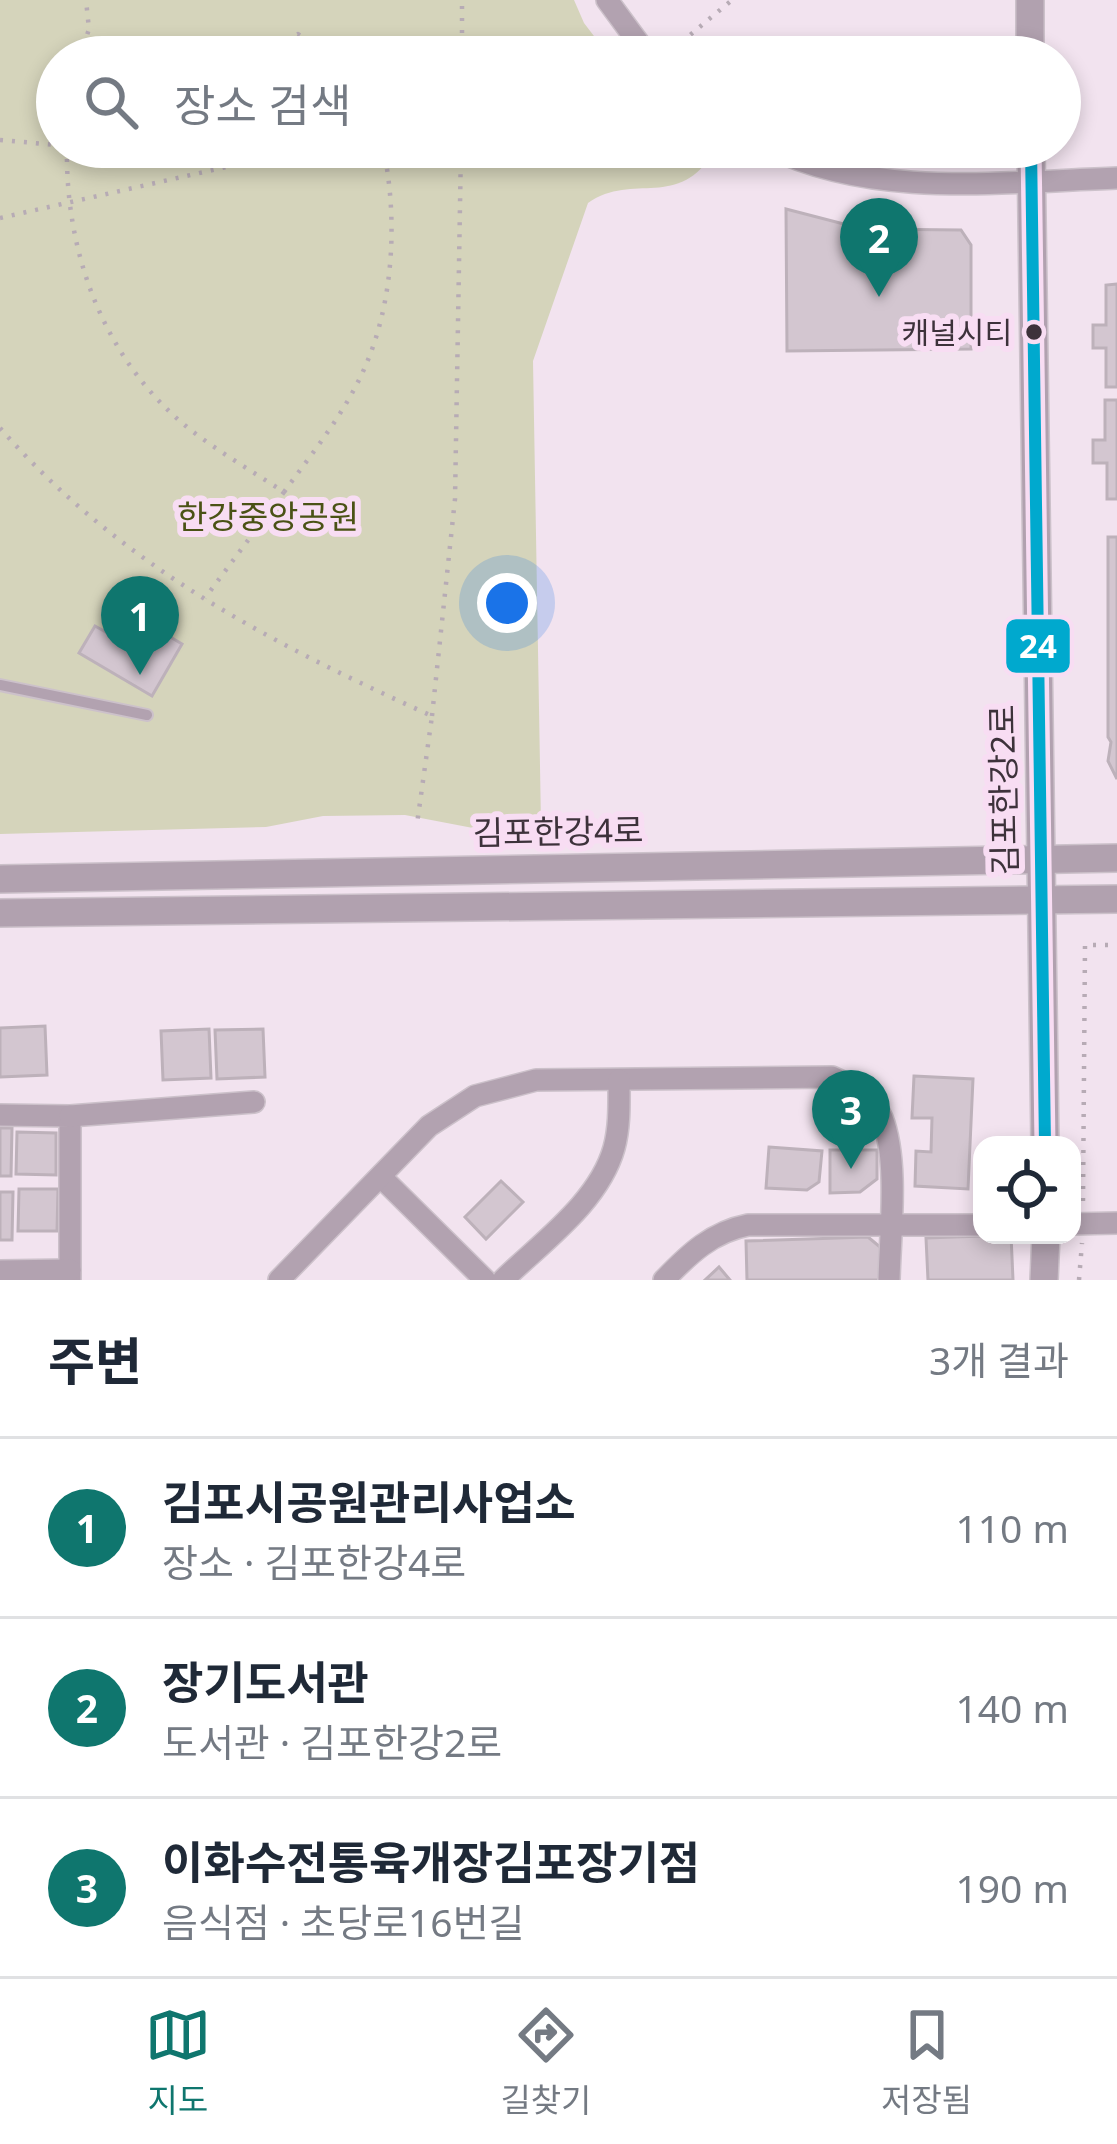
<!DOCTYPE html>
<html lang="ko">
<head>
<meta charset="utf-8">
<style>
  body { margin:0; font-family:"Noto Sans","Noto Sans KR",sans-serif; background:#f2f2f3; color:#1f2937 }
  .controls { position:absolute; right:36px; bottom:36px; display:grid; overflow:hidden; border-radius:24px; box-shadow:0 6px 18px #0003 }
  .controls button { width:108px; height:108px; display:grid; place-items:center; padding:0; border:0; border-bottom:3px solid #e0e1e3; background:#fff; color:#1f2937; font:60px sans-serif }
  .you { position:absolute; left:507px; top:603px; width:42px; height:42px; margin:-30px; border:9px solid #fff; border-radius:50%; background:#1a73e8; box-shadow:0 0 0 18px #1a73e833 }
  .badge { display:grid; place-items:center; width:78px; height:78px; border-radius:50%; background:#0f766e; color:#fff; font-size:39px; font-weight:700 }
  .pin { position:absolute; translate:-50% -99px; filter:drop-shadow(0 3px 6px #0008) }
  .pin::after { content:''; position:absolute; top:63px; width:42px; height:36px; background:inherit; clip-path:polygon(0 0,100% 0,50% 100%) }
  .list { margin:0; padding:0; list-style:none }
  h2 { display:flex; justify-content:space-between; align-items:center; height:156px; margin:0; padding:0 48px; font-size:51px }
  h2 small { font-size:39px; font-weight:400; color:#747a83 }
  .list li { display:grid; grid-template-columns:78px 1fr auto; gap:36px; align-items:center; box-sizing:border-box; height:180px; padding:0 48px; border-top:3px solid #e0e1e3 }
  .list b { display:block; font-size:45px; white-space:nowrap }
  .list p { margin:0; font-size:39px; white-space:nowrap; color:#747a83 }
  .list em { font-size:39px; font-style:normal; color:#747a83 }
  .icon { flex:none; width:66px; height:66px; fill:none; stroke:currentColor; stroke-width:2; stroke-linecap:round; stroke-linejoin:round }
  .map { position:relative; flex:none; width:1117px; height:1280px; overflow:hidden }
  .search { position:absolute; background:#fff; box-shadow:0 6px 18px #0003; left:36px; right:36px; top:36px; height:132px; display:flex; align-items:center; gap:30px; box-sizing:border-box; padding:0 42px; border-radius:66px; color:#747a83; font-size:45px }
  .sheet { height:696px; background:#fff }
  nav { display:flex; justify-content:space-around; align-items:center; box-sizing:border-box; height:168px; border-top:3px solid #e0e1e3; background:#fff; font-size:33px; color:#747a83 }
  nav a { display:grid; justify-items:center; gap:6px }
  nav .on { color:#0f766e }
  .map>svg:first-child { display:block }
  .green { fill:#d5d4bb }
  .building { fill:#d3c6d0; stroke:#bdb1ba; stroke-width:3 }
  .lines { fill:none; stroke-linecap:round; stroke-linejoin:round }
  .lane-casing { stroke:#ccc1ca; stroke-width:14 }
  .street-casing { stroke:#ccc1ca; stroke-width:24 }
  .secondary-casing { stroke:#ccc1ca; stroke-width:30 }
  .path { stroke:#b7abb5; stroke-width:4.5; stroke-dasharray:3 9; stroke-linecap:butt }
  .lane { stroke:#b2a2b0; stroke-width:10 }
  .street { stroke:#b2a2b0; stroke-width:21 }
  .secondary { stroke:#b1a1af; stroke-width:27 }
  .bus-1-casing { stroke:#f8ddf3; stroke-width:21 }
  .bus-1 { stroke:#00a9ce; stroke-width:12 }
  .bus-dot { fill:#3d323b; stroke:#f8ddf3; stroke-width:4.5 }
  .labels { text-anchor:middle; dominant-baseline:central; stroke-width:12; stroke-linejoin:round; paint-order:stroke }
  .bus-label { font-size:30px; fill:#3d323b; stroke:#f8ddf3; text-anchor:end }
  .park-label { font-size:33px; fill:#4a5215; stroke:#f8ddf3 }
  .street-label { font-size:33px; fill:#3d323b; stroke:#f8ddf3 }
  .line-badge { stroke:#f8ddf3; stroke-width:4.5 }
  .badge-label { font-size:33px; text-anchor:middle; font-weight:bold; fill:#fff }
</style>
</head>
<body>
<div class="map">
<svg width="1117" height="1280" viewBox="0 0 1117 1280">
  <rect width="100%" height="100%" fill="#f2e3ef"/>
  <path class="green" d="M0,0H574L584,23L610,57H57V147L715,150C678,212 634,171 588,203L533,361L541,824L473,828L405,815L323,816L266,827L0,834Z"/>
  <g class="building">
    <polygon points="786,209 863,229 961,230 971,245 971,349 787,351"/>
    <polygon points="1117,284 1117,387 1106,387 1106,348 1093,348 1093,325 1106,325 1106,285"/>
    <polygon points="1105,400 1117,400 1117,499 1107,499 1107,463 1093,463 1093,440 1105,440"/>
    <polygon points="1108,537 1117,537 1117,779 1108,761 1111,742 1108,737"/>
    <polygon points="95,626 138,650 152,626 182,644 152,696 79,653"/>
    <polygon points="45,1026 47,1075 0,1077 0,1028"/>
    <polygon points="209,1029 211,1078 163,1080 161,1031"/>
    <polygon points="263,1029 265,1077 217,1079 215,1030"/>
    <polygon points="914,1076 973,1079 968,1189 915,1186 916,1151 931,1152 932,1118 912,1118"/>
    <polygon points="0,1128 12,1128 11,1176 0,1176"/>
    <polygon points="17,1132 56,1133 56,1175 16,1174"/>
    <polygon points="769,1147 822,1151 819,1182 807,1190 766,1188"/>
    <polygon points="830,1150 877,1150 877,1179 860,1192 830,1193"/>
    <polygon points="501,1181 523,1202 486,1239 465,1217"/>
    <polygon points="19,1189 58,1189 57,1231 18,1231"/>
    <polygon points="0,1192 13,1192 12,1240 0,1240"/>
    <polygon points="1011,1235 1013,1280 928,1280 926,1238"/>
    <polygon points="868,1237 886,1252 887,1280 747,1280 746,1241"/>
    <polygon points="719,1267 730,1280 705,1280"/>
  </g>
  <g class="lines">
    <g class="lane-casing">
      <polyline id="lane" points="0,685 147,715"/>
    </g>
    <g class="street-casing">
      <g id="street">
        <polyline points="607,0 649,57"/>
        <path d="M769,147C874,199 1003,182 1117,178"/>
        <polyline points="0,1115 70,1116 70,1280"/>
        <polyline points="70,1116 254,1102"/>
        <polyline points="381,1177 485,1280"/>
        <polyline points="1072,1224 1117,1223"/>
        <polyline points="0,1271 70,1270"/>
        <path d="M279,1280L429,1126L475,1096L536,1080L832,1077C852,1086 873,1097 882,1118C899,1160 890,1235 889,1280"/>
        <path d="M503,1280C542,1242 599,1202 614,1148C620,1126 619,1103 619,1080"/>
        <path d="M664,1280C689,1254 712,1232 748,1225H982"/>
      </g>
    </g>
    <g class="secondary-casing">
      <g id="secondary">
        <polyline points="1030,0 1030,57"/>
        <polyline points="1031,147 1045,1145"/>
        <polyline points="0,879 1117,858"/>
        <polyline points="0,913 1117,899"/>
        <polyline points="1044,1280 1046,1235"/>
      </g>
    </g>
    <g class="path">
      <polyline points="672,50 732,0"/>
      <polyline points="80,57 89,29 86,0"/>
      <polyline points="255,57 298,34 330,57"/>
      <polyline points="462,57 462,0"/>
      <polyline points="0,140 57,145"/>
      <path d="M67,147C65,255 105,363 192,431C221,453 253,472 284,492L205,598"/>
      <polyline points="0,218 315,147"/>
      <path d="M0,428C120,565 268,642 432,716L417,824"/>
      <path d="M284,492C313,452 345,413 365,367C394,301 398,217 383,147"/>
      <polyline points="432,716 455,499 461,147"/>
      <polyline points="1083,1201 1085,945 1117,945"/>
      <polyline points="1079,1280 1082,1243"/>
    </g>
    <use href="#lane" class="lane"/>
    <use href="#street" class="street"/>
    <use href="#secondary" class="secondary"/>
    <g class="bus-1-casing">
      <polyline id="bus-1" points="1031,147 1045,1145"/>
    </g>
    <use href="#bus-1" class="bus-1"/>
  </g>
  <circle class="bus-dot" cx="1034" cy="332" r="10"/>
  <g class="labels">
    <g class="bus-label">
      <text x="1012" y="332">캐널시티</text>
    </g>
    <g class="park-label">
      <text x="268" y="516">한강중앙공원</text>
    </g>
    <g class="street-label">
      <text transform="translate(1003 790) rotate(-91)">김포한강2로</text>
      <text transform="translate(558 831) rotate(-1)">김포한강4로</text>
    </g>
  </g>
  <rect class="line-badge" x="1004" y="617" width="68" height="58" rx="12" fill="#00a9ce"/>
  <g class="badge-label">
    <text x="1038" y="658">24</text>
  </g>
</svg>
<div class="controls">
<button><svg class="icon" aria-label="locate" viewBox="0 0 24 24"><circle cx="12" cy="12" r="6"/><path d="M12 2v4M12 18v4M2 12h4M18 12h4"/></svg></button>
</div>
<div class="you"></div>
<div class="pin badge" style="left:140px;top:675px">1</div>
<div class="pin badge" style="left:879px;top:297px">2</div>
<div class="pin badge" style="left:851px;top:1169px">3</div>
<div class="search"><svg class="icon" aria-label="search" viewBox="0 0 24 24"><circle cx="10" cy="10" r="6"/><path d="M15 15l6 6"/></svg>장소 검색</div>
</div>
<section class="sheet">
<h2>주변<small>3개 결과</small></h2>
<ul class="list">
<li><span class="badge">1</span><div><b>김포시공원관리사업소</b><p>장소 · 김포한강4로</p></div><em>110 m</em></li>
<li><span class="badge">2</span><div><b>장기도서관</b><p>도서관 · 김포한강2로</p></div><em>140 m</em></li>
<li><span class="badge">3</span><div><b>이화수전통육개장김포장기점</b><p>음식점 · 초당로16번길</p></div><em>190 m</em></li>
</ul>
</section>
<nav>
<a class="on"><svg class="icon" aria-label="map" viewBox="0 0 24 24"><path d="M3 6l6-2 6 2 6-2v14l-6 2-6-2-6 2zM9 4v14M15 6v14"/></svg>지도</a>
<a><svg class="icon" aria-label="directions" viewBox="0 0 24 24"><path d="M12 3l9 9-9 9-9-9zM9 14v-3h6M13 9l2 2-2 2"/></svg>길찾기</a>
<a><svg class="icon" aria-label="saved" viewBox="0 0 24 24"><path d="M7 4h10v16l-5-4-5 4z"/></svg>저장됨</a>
</nav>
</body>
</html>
